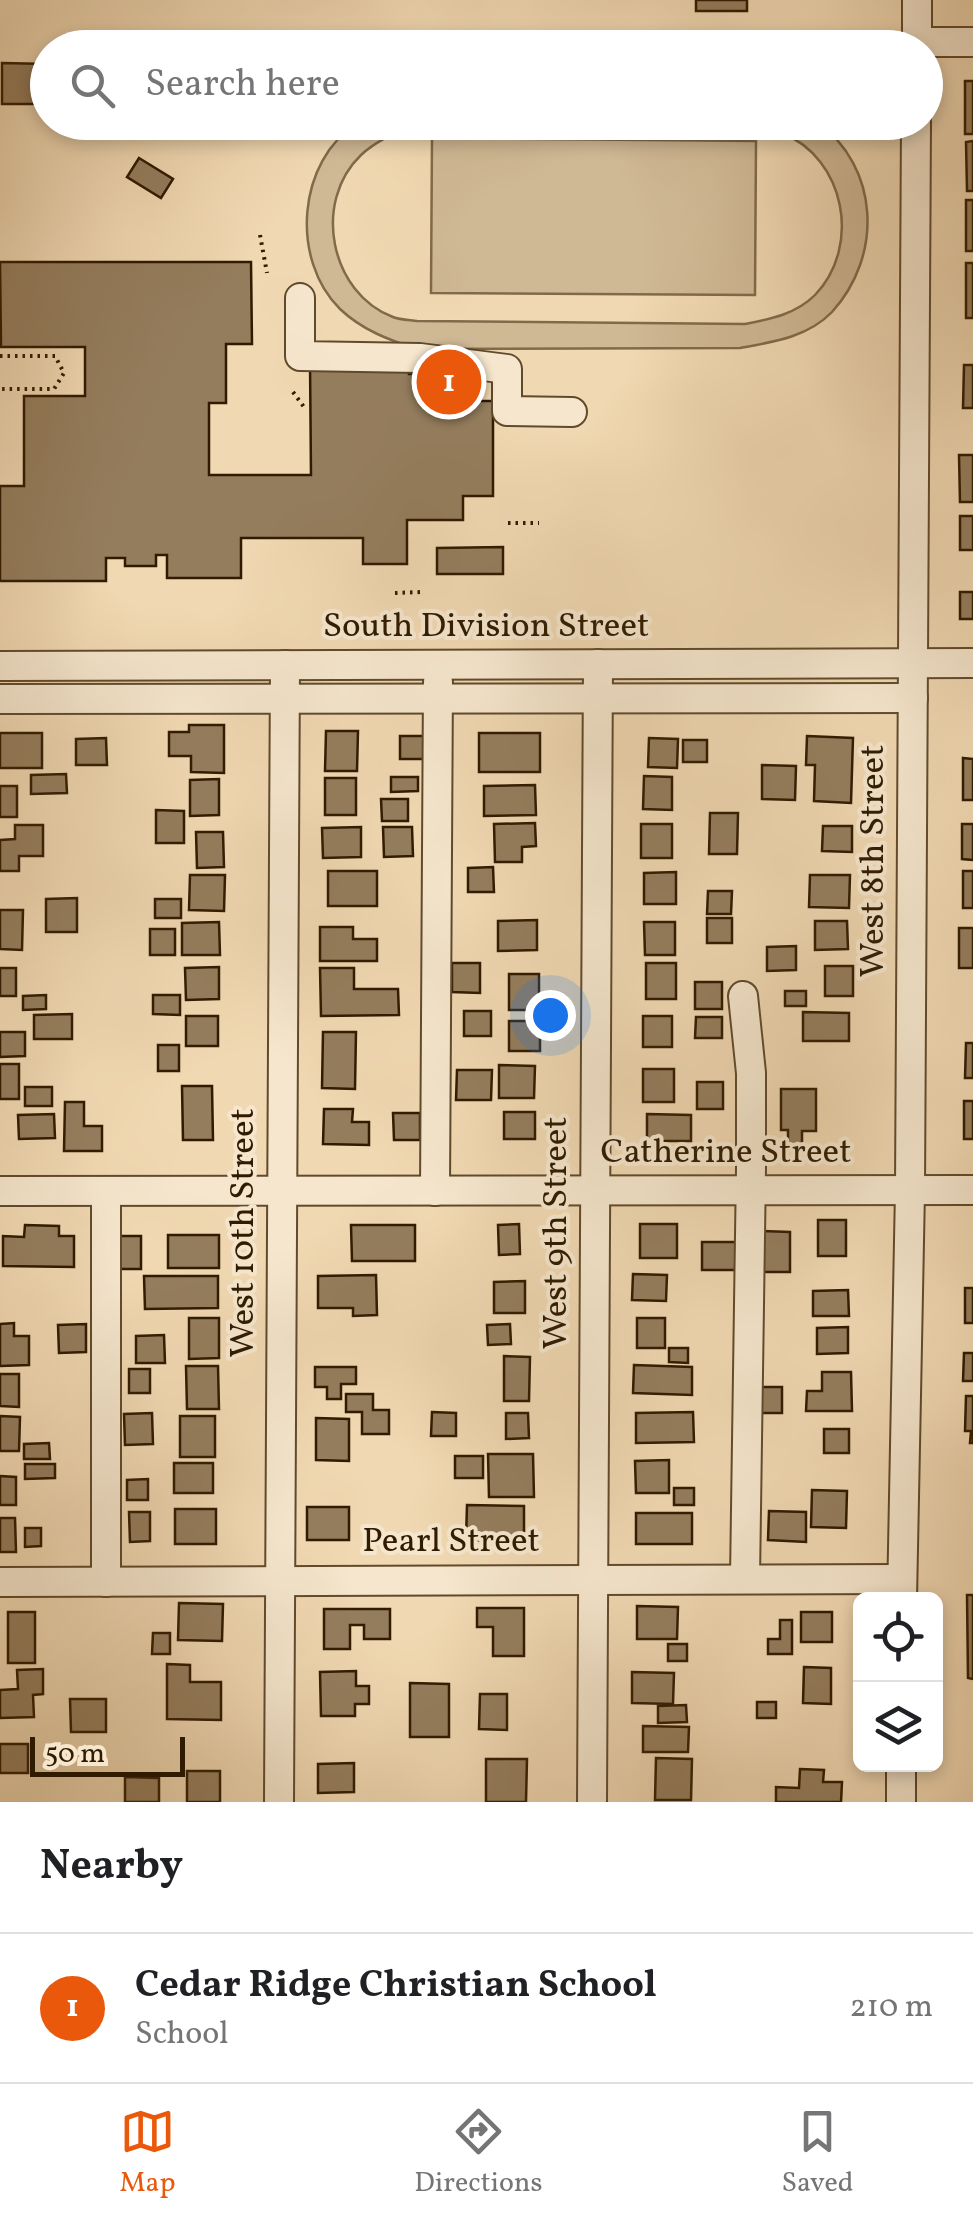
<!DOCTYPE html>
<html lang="en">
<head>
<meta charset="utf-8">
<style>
  body { margin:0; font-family:Vollkorn,serif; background:#f6f6f6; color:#202124 }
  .controls { position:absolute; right:30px; bottom:30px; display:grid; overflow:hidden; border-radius:15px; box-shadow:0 5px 15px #0003 }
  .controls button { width:90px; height:90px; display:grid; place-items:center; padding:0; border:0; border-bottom:2px solid #e0e0e0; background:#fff; color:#202124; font:50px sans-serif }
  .scale { position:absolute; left:30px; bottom:25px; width:155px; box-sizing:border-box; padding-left:10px; border:5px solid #301b00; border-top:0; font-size:28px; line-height:35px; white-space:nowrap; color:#301b00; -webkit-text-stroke:8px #f5e6cd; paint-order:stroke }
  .you { position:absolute; left:550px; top:1015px; width:35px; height:35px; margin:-25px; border:8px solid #fff; border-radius:50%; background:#1a73e8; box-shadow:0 0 0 15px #1a73e833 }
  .badge { display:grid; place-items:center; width:65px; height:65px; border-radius:50%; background:#ea580c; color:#fff; font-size:32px; font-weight:700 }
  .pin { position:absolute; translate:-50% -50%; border:5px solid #fff; box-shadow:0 2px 10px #0006 }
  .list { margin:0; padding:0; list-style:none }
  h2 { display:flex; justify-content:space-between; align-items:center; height:130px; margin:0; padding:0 40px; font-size:42px }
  h2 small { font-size:32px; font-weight:400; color:#757577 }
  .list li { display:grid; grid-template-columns:65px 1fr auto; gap:30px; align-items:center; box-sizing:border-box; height:150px; padding:0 40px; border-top:2px solid #e0e0e0 }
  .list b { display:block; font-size:38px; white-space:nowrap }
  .list p { margin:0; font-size:32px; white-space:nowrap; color:#757577 }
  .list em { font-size:32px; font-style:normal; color:#757577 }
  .icon { flex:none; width:55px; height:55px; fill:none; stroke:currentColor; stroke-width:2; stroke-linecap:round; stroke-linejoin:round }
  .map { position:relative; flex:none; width:973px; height:1802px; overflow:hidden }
  .search { position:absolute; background:#fff; box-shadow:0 5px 15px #0003; left:30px; right:30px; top:30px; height:110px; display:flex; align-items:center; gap:25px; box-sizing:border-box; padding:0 35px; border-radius:55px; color:#757577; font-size:38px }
  .sheet { height:280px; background:#fff }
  nav { display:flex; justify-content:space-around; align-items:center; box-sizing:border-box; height:140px; border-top:2px solid #e0e0e0; background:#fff; font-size:28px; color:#757577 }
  nav a { display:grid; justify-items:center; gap:5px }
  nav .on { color:#ea580c }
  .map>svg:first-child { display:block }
  .green { fill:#cfb894; stroke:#806a4a; stroke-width:2.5; fill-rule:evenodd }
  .building { fill:#947d5d; stroke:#301b00; stroke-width:2.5 }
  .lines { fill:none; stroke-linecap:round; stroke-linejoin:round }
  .minor-casing { stroke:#604a2c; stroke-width:32 }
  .path { stroke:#301b00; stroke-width:4; stroke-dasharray:2.5 5; stroke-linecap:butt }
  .minor { stroke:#f5e6cd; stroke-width:28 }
  .labels { text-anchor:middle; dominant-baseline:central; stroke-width:8; stroke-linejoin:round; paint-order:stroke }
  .street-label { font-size:35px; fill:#301b00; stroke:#f5e6cd }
</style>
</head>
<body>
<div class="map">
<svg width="973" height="1802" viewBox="0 0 973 1802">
  <rect width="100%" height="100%" fill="#f0d8b2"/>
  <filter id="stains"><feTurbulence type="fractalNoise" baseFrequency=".002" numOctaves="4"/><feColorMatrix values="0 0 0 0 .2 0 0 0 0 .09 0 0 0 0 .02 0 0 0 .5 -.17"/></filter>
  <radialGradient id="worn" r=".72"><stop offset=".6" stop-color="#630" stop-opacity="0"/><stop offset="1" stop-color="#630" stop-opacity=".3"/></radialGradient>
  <g class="green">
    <path d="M817,122C880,167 883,256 832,312C808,337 773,342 740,348L417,349C389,340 362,330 340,309C290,260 297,160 358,123ZM743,125C755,128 770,128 782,133C845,158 862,246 815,295C796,314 771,319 745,324L417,321C410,320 400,320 393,317C330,293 312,202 361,155C376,141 396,132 415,126Z"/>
    <polygon points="432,138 756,141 755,295 431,293"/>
  </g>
  <g class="building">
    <rect x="696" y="0" width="51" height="11"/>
    <polygon points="2,63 48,64 48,104 2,104"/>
    <rect x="965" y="81" width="8" height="53"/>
    <polygon points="973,141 973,191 967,191 966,142"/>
    <polygon points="139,158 173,179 161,198 127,177"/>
    <rect x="966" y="200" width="7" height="51"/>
    <polygon points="0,262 251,262 252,344 226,344 226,403 209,403 209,475 311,475 310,362 409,362 409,374 445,373 445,401 493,401 493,496 463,496 463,520 407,520 407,564 363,564 363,538 241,538 241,578 167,578 167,555 156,555 156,566 125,566 125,558 106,558 106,581 0,581 0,486 24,486 24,396 85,396 85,347 1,347"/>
    <rect x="966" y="263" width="7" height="55"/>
    <polygon points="964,365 973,365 973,408 963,408"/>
    <polygon points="959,455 973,455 973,502 960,502"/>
    <rect x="960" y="516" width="13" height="34"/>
    <polygon points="503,547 503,574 437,574 437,548"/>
    <rect x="960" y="592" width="13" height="27"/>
    <polygon points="189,725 224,725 224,773 191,772 191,756 169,756 169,732 189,732"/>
    <polygon points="326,731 358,731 357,771 325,771"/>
    <rect x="0" y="733" width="42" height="35"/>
    <rect x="479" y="733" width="61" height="39"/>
    <rect x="400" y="736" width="29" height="23"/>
    <polygon points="807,736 853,738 851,803 814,801 815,765 806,765"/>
    <polygon points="106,738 107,765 76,765 76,739"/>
    <polygon points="649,738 678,739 677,768 648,767"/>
    <rect x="683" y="740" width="24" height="22"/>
    <polygon points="963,758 973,759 973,800 963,800"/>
    <polygon points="762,765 796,766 795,800 762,799"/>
    <polygon points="66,774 67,793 31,794 31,775"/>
    <polygon points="644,776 672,777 672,810 643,809"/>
    <polygon points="391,777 418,777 418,791 391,792"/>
    <rect x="325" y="778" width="31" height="37"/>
    <polygon points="219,779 219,815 190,816 190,780"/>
    <polygon points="535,785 536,815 484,816 484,786"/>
    <rect x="0" y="786" width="17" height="31"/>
    <polygon points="381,799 408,799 408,821 382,821"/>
    <polygon points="156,810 184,811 184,843 156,843"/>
    <polygon points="710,813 738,813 737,854 709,854"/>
    <polygon points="535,823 536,846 522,847 522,862 495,862 494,824"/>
    <rect x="641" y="824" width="31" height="34"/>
    <polygon points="962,824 973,824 973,860 962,859"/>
    <polygon points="15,825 43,825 43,856 19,856 19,871 0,871 0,840 15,839"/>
    <polygon points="823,826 852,826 852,852 822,851"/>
    <polygon points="361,827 361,857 323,858 322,828"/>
    <polygon points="383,827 412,827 413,856 384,857"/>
    <polygon points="196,832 223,832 224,867 197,868"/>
    <polygon points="493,867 494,892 468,892 468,868"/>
    <rect x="328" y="871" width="49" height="35"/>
    <rect x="963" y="871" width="10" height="37"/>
    <polygon points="676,872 676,904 644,904 644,873"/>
    <polygon points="190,875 225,875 224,911 189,910"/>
    <polygon points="810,875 850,875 849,908 809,907"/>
    <polygon points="708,891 732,891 731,914 707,914"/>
    <polygon points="77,898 77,932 46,932 46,899"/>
    <rect x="155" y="899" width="26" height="19"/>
    <polygon points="0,910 23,910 22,950 0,949"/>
    <rect x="707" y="918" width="25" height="25"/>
    <polygon points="537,920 537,950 498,951 498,921"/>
    <polygon points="815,921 847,921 848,949 815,950"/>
    <polygon points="219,922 220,955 182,955 182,923"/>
    <polygon points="644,922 675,922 675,955 645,955"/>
    <polygon points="320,927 353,927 353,939 377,939 377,961 320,961"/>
    <rect x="959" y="928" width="14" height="40"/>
    <rect x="150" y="929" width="25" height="26"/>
    <polygon points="796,946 796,970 767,971 767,947"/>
    <polygon points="452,963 480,963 480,993 452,992"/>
    <rect x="646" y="963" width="30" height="36"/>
    <rect x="825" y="966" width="28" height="30"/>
    <polygon points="219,967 219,999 186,1000 185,968"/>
    <rect x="0" y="968" width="16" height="28"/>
    <polygon points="320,968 354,968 354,989 398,989 399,1015 321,1016"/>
    <rect x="509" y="974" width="30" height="36"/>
    <rect x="695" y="982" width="27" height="27"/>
    <rect x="785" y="991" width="21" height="15"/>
    <polygon points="46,995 46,1009 23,1010 23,996"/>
    <polygon points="153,995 180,995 180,1015 153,1014"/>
    <rect x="464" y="1011" width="27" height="25"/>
    <polygon points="803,1012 849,1013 849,1041 803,1041"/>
    <polygon points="72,1014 72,1039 34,1039 34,1015"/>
    <rect x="186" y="1016" width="32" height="30"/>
    <rect x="643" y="1016" width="29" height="31"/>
    <polygon points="696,1017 722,1017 722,1038 695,1038"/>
    <rect x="509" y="1021" width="31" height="30"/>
    <polygon points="0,1032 25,1032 25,1056 0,1057"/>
    <polygon points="323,1032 356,1032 355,1089 322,1088"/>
    <polygon points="966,1043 973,1043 973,1078 965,1078"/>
    <rect x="158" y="1045" width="21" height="26"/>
    <rect x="0" y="1064" width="19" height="35"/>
    <polygon points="499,1065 535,1066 534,1098 499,1098"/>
    <rect x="643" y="1069" width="31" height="33"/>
    <polygon points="457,1070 492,1070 491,1100 456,1100"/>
    <rect x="697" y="1082" width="26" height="27"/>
    <polygon points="182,1086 212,1086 213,1140 183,1140"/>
    <rect x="25" y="1087" width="27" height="19"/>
    <polygon points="781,1089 816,1089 816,1131 802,1131 802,1146 788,1146 788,1130 781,1130"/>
    <rect x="964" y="1101" width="9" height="38"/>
    <polygon points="65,1102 84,1102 84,1126 102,1126 102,1151 64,1151"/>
    <polygon points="324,1109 353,1109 352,1122 369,1122 369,1145 323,1144"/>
    <rect x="504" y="1112" width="31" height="27"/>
    <polygon points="393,1113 420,1113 420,1140 394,1140"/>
    <polygon points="54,1114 55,1138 19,1139 18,1115"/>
    <polygon points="647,1114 691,1115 691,1141 647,1141"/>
    <rect x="818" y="1220" width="28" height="36"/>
    <polygon points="519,1224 520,1254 499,1255 498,1225"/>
    <rect x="640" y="1224" width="37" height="34"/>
    <polygon points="25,1225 59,1226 59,1236 74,1236 74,1267 3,1266 3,1236 24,1237"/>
    <polygon points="351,1225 415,1225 415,1261 352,1261"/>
    <polygon points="759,1231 790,1232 790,1272 758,1272"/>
    <rect x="168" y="1235" width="51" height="33"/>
    <rect x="113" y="1236" width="28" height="33"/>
    <polygon points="702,1242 736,1242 735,1270 702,1270"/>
    <polygon points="633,1274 667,1275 666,1301 632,1300"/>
    <polygon points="376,1275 377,1315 353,1316 353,1308 318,1308 318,1276"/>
    <polygon points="144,1276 218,1276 218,1308 145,1309"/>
    <polygon points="525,1281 525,1313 494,1313 494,1282"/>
    <rect x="965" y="1288" width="8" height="35"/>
    <polygon points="848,1290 849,1316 813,1316 813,1291"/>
    <polygon points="189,1318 219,1318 219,1358 189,1359"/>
    <rect x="637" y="1318" width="28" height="30"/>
    <polygon points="14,1323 14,1336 29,1336 29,1365 0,1366 0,1324"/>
    <polygon points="86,1324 86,1352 59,1353 58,1325"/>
    <polygon points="510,1324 511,1344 488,1345 487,1325"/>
    <polygon points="848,1327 848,1353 817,1354 817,1328"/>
    <polygon points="164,1335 165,1363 136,1363 136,1336"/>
    <polygon points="669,1348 688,1348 688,1363 669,1362"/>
    <polygon points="964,1353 973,1353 973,1381 963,1381"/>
    <polygon points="504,1356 530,1357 529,1401 504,1401"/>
    <polygon points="634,1365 692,1367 692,1395 633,1393"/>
    <polygon points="186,1366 218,1366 219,1409 187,1409"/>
    <polygon points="315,1367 356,1367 356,1384 341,1384 341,1399 327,1399 327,1387 315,1387"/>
    <rect x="129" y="1369" width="21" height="24"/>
    <polygon points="822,1372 851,1372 852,1411 806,1411 807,1391 822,1391"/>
    <polygon points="0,1374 19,1374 19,1407 0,1406"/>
    <rect x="755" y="1387" width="27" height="26"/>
    <polygon points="346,1394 373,1394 373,1410 389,1410 389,1434 362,1434 362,1412 346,1412"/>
    <polygon points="966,1396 973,1396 973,1443 970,1443 971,1431 965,1431"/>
    <polygon points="432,1412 456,1413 456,1436 431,1436"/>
    <polygon points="693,1412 694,1442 636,1443 636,1413"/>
    <polygon points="152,1413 153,1444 125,1445 124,1414"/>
    <polygon points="506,1413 528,1413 529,1438 506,1439"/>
    <polygon points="0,1416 20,1417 19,1451 0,1451"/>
    <rect x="180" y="1416" width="35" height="41"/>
    <polygon points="316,1418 349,1419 349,1461 316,1460"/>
    <rect x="824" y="1429" width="25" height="24"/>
    <polygon points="49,1443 50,1459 24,1459 24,1444"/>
    <polygon points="488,1454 533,1454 534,1497 489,1497"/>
    <rect x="455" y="1456" width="28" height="22"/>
    <polygon points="669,1460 669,1493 636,1493 635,1461"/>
    <rect x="174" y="1463" width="39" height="30"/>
    <polygon points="25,1464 55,1464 55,1478 25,1479"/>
    <polygon points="0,1476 16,1477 16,1505 0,1505"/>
    <polygon points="148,1479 148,1500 127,1500 127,1480"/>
    <rect x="674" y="1488" width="20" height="17"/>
    <polygon points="812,1490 847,1491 846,1528 811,1527"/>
    <polygon points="467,1505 524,1506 524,1541 466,1540"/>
    <rect x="307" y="1507" width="42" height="33"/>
    <rect x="175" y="1509" width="41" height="35"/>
    <polygon points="769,1511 806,1512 806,1542 768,1540"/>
    <polygon points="129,1512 150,1512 150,1541 130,1542"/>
    <rect x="636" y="1513" width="56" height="31"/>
    <polygon points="0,1518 15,1518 16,1552 0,1552"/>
    <polygon points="25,1528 41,1528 41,1546 25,1547"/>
    <polygon points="967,1595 973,1595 973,1679 968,1678"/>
    <polygon points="179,1603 223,1604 222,1641 178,1640"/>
    <polygon points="637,1606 678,1607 677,1639 637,1639"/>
    <polygon points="477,1608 524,1608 524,1656 493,1656 493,1627 477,1627"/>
    <polygon points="324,1609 390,1609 390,1639 364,1639 364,1625 350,1625 350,1649 324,1649"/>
    <rect x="8" y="1612" width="27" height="51"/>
    <rect x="801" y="1612" width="31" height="30"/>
    <polygon points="780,1620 792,1620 792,1654 768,1654 768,1639 780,1639"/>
    <polygon points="153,1633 170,1633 170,1654 152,1654"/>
    <rect x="668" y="1644" width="19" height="17"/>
    <polygon points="167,1664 190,1665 190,1682 221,1682 221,1720 167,1719"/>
    <polygon points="804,1667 831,1668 831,1704 803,1703"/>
    <polygon points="43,1669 43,1694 33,1695 34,1717 0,1718 0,1690 18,1689 17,1670"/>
    <polygon points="356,1671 356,1686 369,1686 369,1704 355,1704 355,1716 321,1716 320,1672"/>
    <polygon points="632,1672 674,1673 673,1704 632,1703"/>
    <polygon points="410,1683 449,1684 449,1737 410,1737"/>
    <polygon points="480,1694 507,1694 507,1730 479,1729"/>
    <polygon points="70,1699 106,1699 106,1732 71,1732"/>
    <rect x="757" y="1702" width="19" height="16"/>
    <polygon points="686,1705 687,1722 658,1723 658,1706"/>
    <polygon points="643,1726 689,1727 688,1752 643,1752"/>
    <rect x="0" y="1744" width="28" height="29"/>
    <polygon points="656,1758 692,1759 691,1800 655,1800"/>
    <polygon points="486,1759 527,1759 526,1802 486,1802"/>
    <polygon points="354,1763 354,1792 318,1793 318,1764"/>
    <polygon points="800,1769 824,1770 823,1782 842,1782 841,1802 776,1802 776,1787 799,1788"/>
    <rect x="187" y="1771" width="33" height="31"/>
    <polygon points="125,1777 159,1778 159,1802 125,1802"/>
  </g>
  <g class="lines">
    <g class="minor-casing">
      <g id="minor">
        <polyline points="917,42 973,42"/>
        <polyline points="917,48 917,0"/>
        <polyline points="300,298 300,356 420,358 507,369 507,411 572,412"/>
        <polyline points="0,666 973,663"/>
        <polyline points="0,699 913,698"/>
        <polyline points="743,996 751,1073 751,1168 745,1578"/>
        <polyline points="0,1191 973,1190"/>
        <polyline points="435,1191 438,682"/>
        <polyline points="0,1582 902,1579"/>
        <polyline points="106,1582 106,1191"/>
        <polyline points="902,1600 910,1190 916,122"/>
        <polyline points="901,1764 901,1802"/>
        <polyline points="279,1802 285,665"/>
        <polyline points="592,1802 598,664"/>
      </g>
    </g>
    <g class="path">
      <polyline points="260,235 267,273"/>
      <polyline points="0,356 55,356 64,373 54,389 0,389"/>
      <polyline points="293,392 304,407"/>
      <polyline points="508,523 539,523"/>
      <polyline points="395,593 421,592"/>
    </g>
    <use href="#minor" class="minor"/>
  </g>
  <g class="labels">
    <g class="street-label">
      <text x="486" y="627">South Division Street</text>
      <text transform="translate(874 861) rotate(-90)">West 8th Street</text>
      <text x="726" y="1153">Catherine Street</text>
      <text transform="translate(244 1233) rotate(-90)">West 10th Street</text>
      <text transform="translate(557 1233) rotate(-90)">West 9th Street</text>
      <text x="451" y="1542">Pearl Street</text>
    </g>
  </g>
  <rect width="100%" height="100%" filter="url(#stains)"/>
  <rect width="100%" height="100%" fill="url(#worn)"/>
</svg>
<div class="controls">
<button><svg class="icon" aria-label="locate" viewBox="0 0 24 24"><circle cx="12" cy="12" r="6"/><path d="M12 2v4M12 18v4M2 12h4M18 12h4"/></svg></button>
<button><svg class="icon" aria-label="layers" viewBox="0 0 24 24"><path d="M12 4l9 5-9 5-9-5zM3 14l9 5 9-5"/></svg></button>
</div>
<div class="scale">50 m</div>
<div class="you"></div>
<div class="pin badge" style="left:449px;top:382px">1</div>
<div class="search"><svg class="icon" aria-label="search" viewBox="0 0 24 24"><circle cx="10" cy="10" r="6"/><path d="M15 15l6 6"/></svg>Search here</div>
</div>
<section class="sheet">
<h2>Nearby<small></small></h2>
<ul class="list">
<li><span class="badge">1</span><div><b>Cedar Ridge Christian School</b><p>School</p></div><em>210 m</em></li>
</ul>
</section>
<nav>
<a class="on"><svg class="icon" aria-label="map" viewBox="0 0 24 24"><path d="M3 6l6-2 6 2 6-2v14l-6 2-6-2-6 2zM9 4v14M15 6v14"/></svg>Map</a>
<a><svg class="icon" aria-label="directions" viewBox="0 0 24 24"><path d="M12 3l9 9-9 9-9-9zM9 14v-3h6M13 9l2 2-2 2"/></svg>Directions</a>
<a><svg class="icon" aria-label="saved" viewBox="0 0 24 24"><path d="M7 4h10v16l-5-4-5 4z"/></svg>Saved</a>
</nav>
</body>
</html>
